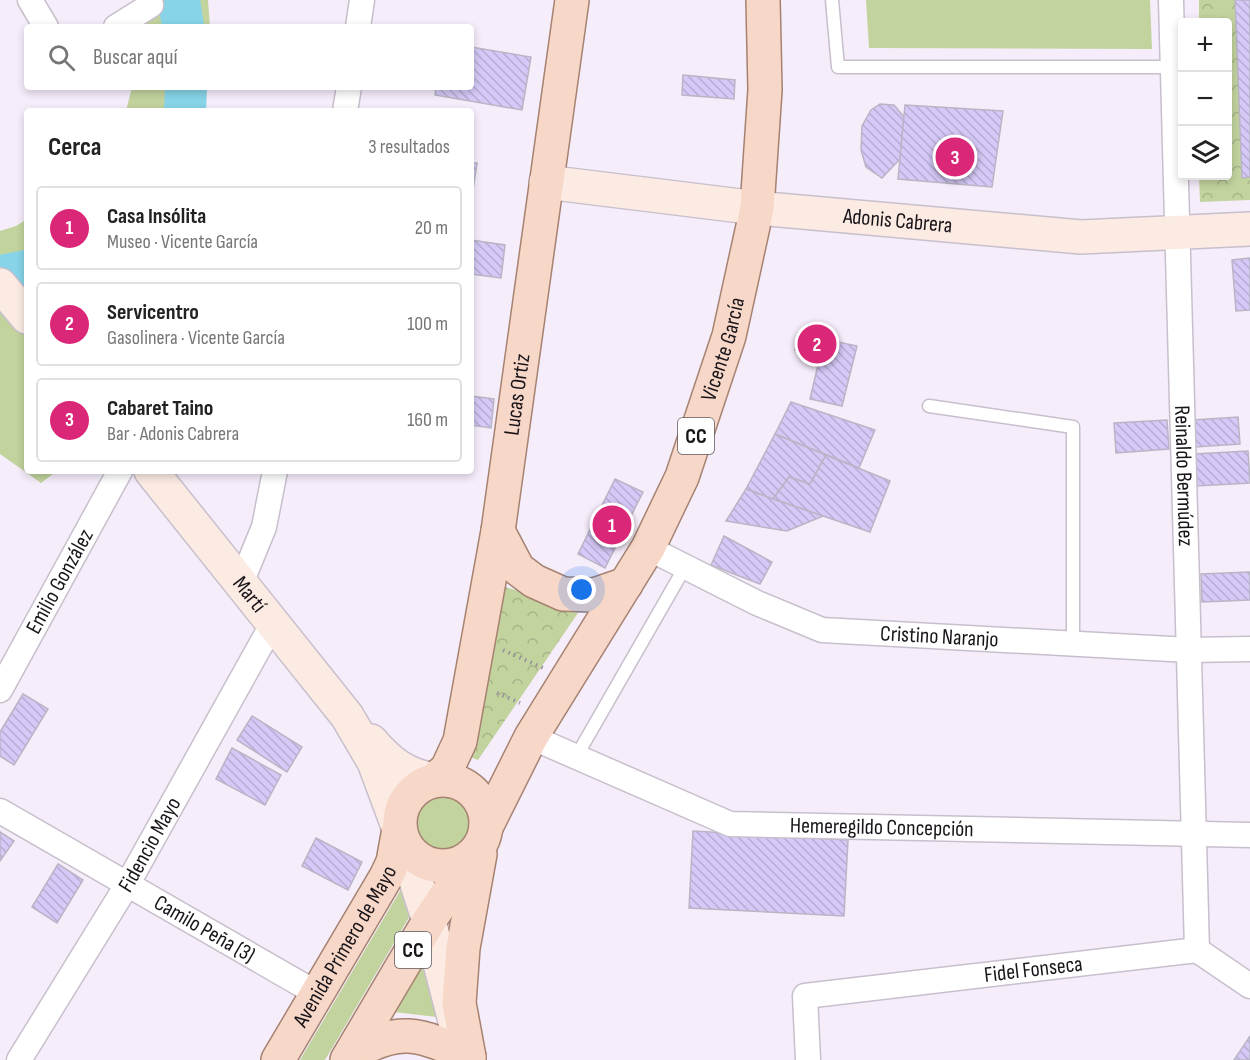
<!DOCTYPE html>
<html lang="es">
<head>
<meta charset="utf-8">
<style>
  body { margin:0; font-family:"Sofia Sans Condensed",sans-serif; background:#f2f2f2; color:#222 }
  .controls { position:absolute; right:18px; top:18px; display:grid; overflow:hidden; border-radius:6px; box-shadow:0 3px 9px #0003 }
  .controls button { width:54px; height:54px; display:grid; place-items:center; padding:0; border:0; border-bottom:2px solid #e0e0e0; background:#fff; color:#222; font:30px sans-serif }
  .you { position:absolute; left:582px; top:590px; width:21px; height:21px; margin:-15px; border:4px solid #fff; border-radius:50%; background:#1a73e8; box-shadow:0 0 0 9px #1a73e833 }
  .badge { display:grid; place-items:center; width:39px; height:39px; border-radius:50%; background:#db2777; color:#fff; font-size:20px; font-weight:700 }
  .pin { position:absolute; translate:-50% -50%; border:3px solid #fff; box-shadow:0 2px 6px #0006 }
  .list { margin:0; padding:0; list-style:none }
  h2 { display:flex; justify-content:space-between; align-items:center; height:78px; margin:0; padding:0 24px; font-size:26px }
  h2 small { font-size:20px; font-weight:400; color:#767676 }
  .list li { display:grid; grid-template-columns:39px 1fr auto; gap:18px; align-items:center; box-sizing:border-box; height:84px; margin:0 12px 12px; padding:0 12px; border:2px solid #e0e0e0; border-radius:6px }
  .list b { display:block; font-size:22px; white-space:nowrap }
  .list p { margin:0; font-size:20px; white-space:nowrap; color:#767676 }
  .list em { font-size:20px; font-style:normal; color:#767676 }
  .icon { flex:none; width:33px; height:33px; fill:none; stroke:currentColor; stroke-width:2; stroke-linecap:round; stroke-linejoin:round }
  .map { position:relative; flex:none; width:1250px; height:1060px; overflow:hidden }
  .search { position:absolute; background:#fff; box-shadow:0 3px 9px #0003; left:24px; top:24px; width:450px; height:66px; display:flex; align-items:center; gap:15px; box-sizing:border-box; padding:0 21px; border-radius:6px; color:#767676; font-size:22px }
  .panel { position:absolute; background:#fff; box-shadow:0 3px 9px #0003; left:24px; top:108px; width:450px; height:366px; border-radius:6px }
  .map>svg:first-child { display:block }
  .grass { fill:#c2d39e }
  .forest { fill:url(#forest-crowns) }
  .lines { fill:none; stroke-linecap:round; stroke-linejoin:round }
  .river { stroke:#87d4e8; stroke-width:42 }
  .building { fill:url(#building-back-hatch); stroke:#b9b5c4; stroke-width:1.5 }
  .lane-casing { stroke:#c8bfcc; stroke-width:15 }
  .street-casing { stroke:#c8bfcc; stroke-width:27 }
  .secondary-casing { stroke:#c8bfcc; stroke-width:36 }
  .primary-casing { stroke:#a58271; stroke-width:36 }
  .path { stroke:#96909a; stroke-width:4; stroke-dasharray:1.5 4.5; stroke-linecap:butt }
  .lane { stroke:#fff; stroke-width:12 }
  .street { stroke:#fff; stroke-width:24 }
  .secondary { stroke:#fbebe3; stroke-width:33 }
  .primary { stroke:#f7d7c7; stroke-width:33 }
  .labels { text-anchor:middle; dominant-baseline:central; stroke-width:4.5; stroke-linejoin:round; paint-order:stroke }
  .shield { fill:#fefefe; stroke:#5d5a5e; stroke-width:1.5 }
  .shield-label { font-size:21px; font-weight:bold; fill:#181419 }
  .street-label { font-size:22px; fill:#181419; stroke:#fefefe }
</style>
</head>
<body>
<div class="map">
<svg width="1250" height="1060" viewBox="0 0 1250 1060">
  <defs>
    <pattern id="forest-crowns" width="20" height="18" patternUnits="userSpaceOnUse" patternTransform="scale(1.5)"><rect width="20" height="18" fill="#c2d39e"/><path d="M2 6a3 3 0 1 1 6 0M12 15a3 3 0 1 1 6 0" fill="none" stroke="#a6b488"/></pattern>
    <pattern id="building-back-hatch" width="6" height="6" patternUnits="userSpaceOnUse" patternTransform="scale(1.5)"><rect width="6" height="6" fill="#d6c9f7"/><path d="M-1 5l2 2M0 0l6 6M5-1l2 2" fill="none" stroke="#b7acd3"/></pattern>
  </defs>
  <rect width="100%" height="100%" fill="#f6edfb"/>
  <g class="grass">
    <polygon points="143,0 208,0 210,27 145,27"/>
    <polygon points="866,0 1150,0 1152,49 869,48"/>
    <polygon points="132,87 202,87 198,111 126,111"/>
    <polygon points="27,219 27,471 57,471 41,483 0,454 0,231 16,226"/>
    <path d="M447,787C469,792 479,804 482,827L457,861C400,869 387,795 447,787Z"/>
    <polygon points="404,884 414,909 325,1060 300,1060"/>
    <polygon points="425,951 445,1018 394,1012"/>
  </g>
  <g class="forest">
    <polygon points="1199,0 1250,0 1250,200 1200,202 1199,176 1228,176 1228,22 1199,22"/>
    <polygon points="502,586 580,610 478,760 470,757"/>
  </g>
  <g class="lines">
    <g class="river">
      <polyline points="179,0 183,27"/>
      <polyline points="185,111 186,87"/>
      <polyline points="0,276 27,271"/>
    </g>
  </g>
  <g class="building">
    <polygon points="1235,0 1250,0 1250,177 1242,178"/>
    <polygon points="471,47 531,57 522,110 435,95 436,87 471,87"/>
    <polygon points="683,75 735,80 734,99 682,95"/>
    <polygon points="880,104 894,105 904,117 900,159 882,178 866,167 861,150 862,126 871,110"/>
    <polygon points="905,105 1003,111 992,187 898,179"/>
    <polygon points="471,163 477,163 471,203"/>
    <polygon points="471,240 505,245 501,278 471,274"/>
    <polygon points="1250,258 1250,310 1236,311 1232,260"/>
    <polygon points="800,331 824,339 820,356 795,350"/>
    <polygon points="824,339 857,346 842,406 810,399"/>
    <polygon points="471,396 494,399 491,428 471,425"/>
    <polygon points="791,402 875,430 859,468 775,434"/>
    <polygon points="1238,417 1240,444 1195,447 1193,420"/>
    <polygon points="1167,420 1169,449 1116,453 1114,423"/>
    <polygon points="775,434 826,455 810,484 789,477 773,499 746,489"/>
    <polygon points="1248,451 1250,483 1196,486 1194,454"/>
    <polygon points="826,455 890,481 870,532 773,499 789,477 810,484"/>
    <polygon points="615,479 643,492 605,568 578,554"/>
    <polygon points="746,489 773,499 823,516 787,531 726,521"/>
    <polygon points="724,536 772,562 760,584 711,565"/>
    <polygon points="1250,572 1250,600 1202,602 1201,574"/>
    <polygon points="23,694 48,709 14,765 0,756 0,732"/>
    <polygon points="252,716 302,747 287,772 237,740"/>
    <polygon points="232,748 281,775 265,805 216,779"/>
    <polygon points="693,831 848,840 844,916 689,908"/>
    <polygon points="0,832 14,841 0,861"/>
    <polygon points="316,838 362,862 348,890 302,866"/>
    <polygon points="58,864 83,880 57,923 32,907"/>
    <polygon points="1250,1036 1250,1060 1234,1060"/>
  </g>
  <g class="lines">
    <g class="lane-casing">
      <g id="lane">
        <polyline points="832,0 838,67 1173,67"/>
        <polyline points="929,406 1073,427 1073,644"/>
        <polyline points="576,757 685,567"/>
      </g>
    </g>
    <g class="street-casing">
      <g id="street">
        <polyline points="30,0 46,27"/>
        <path id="s1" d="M1171,0L1197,950"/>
        <polyline points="116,27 151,5 150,0"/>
        <polyline points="358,27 362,0"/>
        <polyline points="345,111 349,87"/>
        <path id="s2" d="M648,548L757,603L822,630L1189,650L1250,649"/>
        <polyline points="241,583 264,527 275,471"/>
        <path id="s3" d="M0,690L120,471"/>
        <path id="s4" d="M531,737L730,824L1250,835"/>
        <path id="s5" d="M0,811L316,993"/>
        <path id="s6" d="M19,1060L127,885L273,623"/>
        <path id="s7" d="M808,1060L805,996L1197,950L1250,986"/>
      </g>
    </g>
    <g class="secondary-casing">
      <g id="secondary">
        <path id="s8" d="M546,182L757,208L1081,237L1250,229"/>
        <polyline points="0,285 27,317"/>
        <path id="s9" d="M151,471L347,716L374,762L399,829L429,921L456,1025"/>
        <path d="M371,741C390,763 405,775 434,780"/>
      </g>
    </g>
    <g class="primary-casing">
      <g id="primary">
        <polyline points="498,531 518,569 534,581 563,594 594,595 626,584"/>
        <circle cx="443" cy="823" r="43"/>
        <path id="s10" d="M434,780L447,769L460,741L498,531L572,0"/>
        <path id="s11" d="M486,827L531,737L648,548L682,477L729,336L757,208L765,90L763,0"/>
        <path d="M349,1057C397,1025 420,1033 469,1057"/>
        <polyline points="469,1057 459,1003 463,948 480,854"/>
        <path id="s12" d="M278,1060L386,877L393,862L399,829"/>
        <polyline points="347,1060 429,921 476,851"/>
      </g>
    </g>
    <g class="path">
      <polyline points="503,650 543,668"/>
      <polyline points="497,693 520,703"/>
    </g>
    <use href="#lane" class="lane"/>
    <use href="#street" class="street"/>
    <use href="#secondary" class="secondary"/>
    <use href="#primary" class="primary"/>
  </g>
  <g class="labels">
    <g class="shield">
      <rect x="678" y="418" width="36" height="36" rx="4.5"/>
      <rect x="395" y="932" width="36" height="36" rx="4.5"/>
    </g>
    <g class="shield-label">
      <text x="696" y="436">CC</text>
      <text x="413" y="950">CC</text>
    </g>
    <g class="street-label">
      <text stroke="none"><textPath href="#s8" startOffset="354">Adonis Cabrera</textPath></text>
      <text stroke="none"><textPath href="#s11" startOffset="536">Vicente García</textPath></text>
      <text stroke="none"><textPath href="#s10" startOffset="399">Lucas Ortiz</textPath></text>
      <text stroke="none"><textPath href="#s1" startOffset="476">Reinaldo Bermúdez</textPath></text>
      <text stroke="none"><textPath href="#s3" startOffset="124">Emilio González</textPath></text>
      <text stroke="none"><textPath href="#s9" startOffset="158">Martí</textPath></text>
      <text stroke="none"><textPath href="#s2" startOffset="310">Cristino Naranjo</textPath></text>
      <text stroke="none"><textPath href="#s4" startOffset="369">Hemeregildo Concepción</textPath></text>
      <text stroke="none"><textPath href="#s6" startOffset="252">Fidencio Mayo</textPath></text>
      <text stroke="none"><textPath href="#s5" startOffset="236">Camilo Peña (3)</textPath></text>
      <text stroke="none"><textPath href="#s12" startOffset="132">Avenida Primero de Mayo</textPath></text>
      <text stroke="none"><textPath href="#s7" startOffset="294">Fidel Fonseca</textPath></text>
    </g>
  </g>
</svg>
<div class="controls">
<button>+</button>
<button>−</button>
<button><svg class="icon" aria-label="layers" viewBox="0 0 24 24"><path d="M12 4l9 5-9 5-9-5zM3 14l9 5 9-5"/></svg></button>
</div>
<div class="you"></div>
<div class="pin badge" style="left:612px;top:525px">1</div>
<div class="pin badge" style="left:817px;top:344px">2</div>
<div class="pin badge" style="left:955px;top:157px">3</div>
<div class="search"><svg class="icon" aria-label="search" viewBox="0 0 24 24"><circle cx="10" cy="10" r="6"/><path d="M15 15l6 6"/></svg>Buscar aquí</div>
<section class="panel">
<h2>Cerca<small>3 resultados</small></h2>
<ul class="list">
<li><span class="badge">1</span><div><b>Casa Insólita</b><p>Museo · Vicente García</p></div><em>20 m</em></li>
<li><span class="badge">2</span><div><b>Servicentro</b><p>Gasolinera · Vicente García</p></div><em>100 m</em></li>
<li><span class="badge">3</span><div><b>Cabaret Taino</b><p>Bar · Adonis Cabrera</p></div><em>160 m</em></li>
</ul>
</section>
</div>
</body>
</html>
